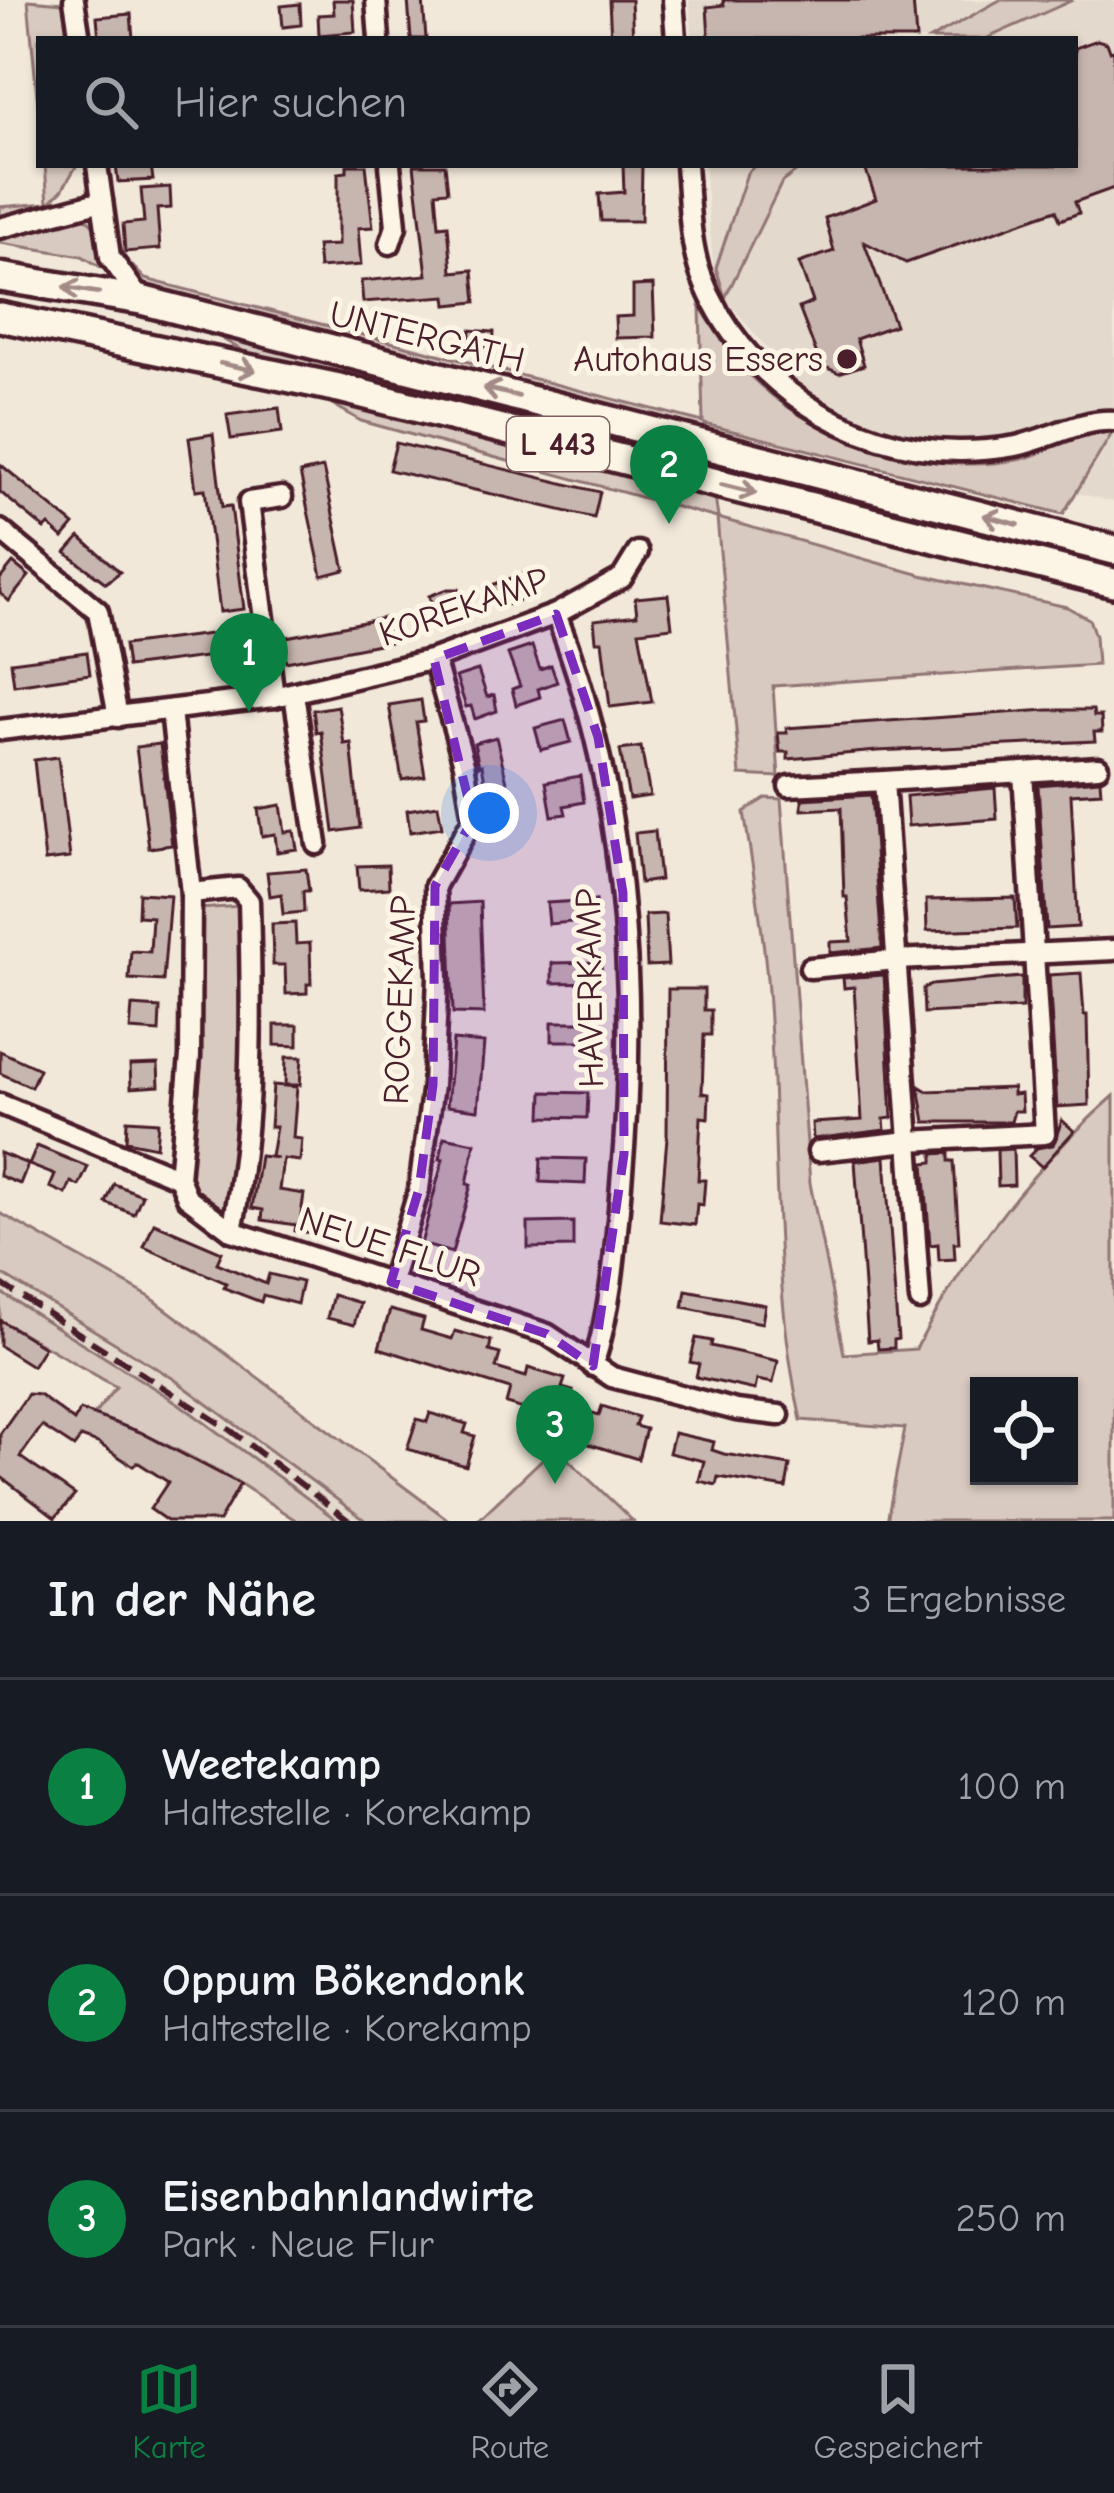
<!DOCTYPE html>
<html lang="de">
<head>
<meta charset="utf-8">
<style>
  body { margin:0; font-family:"Comic Neue",sans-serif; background:#242831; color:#f1f3f6 }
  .controls { position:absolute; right:36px; bottom:36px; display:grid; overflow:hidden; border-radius:0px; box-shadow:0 3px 9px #0004 }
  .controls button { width:108px; height:108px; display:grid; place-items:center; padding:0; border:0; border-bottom:3px solid #363941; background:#171b24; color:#f1f3f6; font:60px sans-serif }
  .you { position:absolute; left:489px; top:813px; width:42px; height:42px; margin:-30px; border:9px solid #fff; border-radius:50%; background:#1a73e8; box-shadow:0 0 0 18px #1a73e833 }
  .badge { display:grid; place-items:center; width:78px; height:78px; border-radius:50%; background:#0b8043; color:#fff; font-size:39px; font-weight:700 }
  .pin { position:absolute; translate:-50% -99px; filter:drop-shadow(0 3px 6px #0008) }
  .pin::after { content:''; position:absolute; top:63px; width:42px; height:36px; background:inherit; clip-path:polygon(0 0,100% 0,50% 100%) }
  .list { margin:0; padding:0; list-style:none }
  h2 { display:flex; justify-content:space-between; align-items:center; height:156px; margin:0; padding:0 48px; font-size:51px }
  h2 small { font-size:39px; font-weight:400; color:#9ea1a6 }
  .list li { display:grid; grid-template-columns:78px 1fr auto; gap:36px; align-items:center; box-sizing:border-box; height:216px; padding:0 48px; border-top:3px solid #363941 }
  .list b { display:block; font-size:45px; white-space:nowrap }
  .list p { margin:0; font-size:39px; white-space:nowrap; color:#9ea1a6 }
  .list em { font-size:39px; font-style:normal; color:#9ea1a6 }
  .icon { flex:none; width:66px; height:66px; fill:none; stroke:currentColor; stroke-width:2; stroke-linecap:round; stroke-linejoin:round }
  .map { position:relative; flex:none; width:1114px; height:1521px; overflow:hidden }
  .search { position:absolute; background:#171b24; box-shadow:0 3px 9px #0004; left:36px; right:36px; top:36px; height:132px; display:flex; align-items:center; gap:30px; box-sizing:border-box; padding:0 42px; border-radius:0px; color:#9ea1a6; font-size:45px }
  .sheet { height:804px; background:#171b24 }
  nav { display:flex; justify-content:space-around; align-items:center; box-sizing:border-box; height:168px; border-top:3px solid #363941; background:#171b24; font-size:33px; color:#9ea1a6 }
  nav a { display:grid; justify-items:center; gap:6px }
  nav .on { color:#0b8043 }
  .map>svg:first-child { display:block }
  .built { fill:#e4d9cd }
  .green { fill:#d8cac0; stroke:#917476; stroke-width:3; fill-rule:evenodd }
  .building { fill:#c7b6af; stroke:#4a1f2b; stroke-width:3 }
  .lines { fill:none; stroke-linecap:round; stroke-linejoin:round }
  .minor-casing { stroke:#4a1f2b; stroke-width:27 }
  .primary-casing { stroke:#4a1f2b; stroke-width:36 }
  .minor { stroke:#fcf5e5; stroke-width:18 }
  .primary { stroke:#fcf5e5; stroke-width:27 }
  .rail { stroke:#4a1f2b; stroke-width:6; stroke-dasharray:18 9; stroke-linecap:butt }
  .oneway { stroke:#a38a88 }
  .marked { fill:#7b2cbf; fill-opacity:0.2; stroke:#7b2cbf; stroke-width:9; stroke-dasharray:24 15; stroke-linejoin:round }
  .poi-dot { fill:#4a1f2b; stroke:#fcf5e5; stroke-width:4.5 }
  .labels { text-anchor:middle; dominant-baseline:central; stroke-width:10; stroke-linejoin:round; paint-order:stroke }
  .shield { fill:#fcf5e5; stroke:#7f5f63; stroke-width:3 }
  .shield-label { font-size:33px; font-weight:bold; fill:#4a1f2b }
  .street-label { font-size:36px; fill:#4a1f2b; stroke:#fcf5e5 }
  .poi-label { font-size:36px; fill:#4a1f2b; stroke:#fcf5e5; text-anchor:end }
</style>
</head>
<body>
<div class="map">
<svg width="1114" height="1521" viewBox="0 0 1114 1521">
  <rect width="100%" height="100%" fill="#f1e8da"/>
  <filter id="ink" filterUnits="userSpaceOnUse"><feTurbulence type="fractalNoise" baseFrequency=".00833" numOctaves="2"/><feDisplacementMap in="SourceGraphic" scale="24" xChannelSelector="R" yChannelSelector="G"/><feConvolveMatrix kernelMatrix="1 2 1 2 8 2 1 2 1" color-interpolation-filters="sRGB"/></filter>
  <g filter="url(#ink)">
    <g class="built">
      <polygon points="689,0 1114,0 1114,502 1041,484 890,434 805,395 725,298 714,275 704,165 1075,165 1075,39 693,39"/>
      <polygon points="0,1273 154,1364 277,1451 366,1521 338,1521 178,1403 0,1292"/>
    </g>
    <g class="green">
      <polygon points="28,0 63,3 71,39 39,39 39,117"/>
      <polygon points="1000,0 1073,0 985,39 930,39"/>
      <path d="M45,165H77L62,190L49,203L70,201L145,279L703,422L700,307C714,327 727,350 743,368C807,439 923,477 1017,460C1049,454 1081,426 1114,430L1063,514L705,424L718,518L921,575L1067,607L1089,619L1095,636L1097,665L773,686L779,777L740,775L717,518L361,421L82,256L0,243V207L48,203Z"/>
      <polygon points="756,165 805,165 782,182 725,298 716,268 747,173"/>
      <path d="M765,798L781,799L810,1183L844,1354L916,1349C966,1253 1032,1168 1114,1096V1521H887L905,1428L801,1420C768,1272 781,1119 766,968C761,916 752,864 744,812ZM979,1386H1069V1476H979Z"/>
      <polygon points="240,906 246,1046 229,1212 210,1204 191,1183 202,1056 199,909"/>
      <polygon points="0,1213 150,1297 450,1521 366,1521 174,1379 0,1273"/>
      <polygon points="0,1292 178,1403 338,1521 297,1521 233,1479 187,1455 140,1432 93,1416 116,1387 0,1320"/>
      <polygon points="555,1447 633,1521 477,1521"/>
    </g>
    <g class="building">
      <polygon points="333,0 353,0 355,32 319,35 318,15 334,14"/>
      <polygon points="408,0 423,0 426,39 411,39"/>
      <polygon points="609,0 631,0 633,39 611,39"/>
      <polygon points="723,0 913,0 916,39 709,39 707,7 724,5"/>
      <polygon points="300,4 301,25 283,27 281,6"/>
      <polygon points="131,14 133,39 99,39 97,17"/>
      <polygon points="1097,40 1107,43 1110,51 1114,50 1114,188 1075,202 1079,213 1060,220 1056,210 906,263 864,242 895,325 856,339 864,365 839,373 821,365 799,308 813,302 799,263 834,251 825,218 876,199 864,165 1075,165 1075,48"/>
      <polygon points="116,165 151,165 153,180 118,182"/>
      <polygon points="347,165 366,165 373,227 358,228 361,265 319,268 317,246 338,245 338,173 347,172"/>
      <polygon points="414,165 445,165 448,191 436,192 439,226 448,225 452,272 473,270 476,302 447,305 446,296 363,302 361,281 427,275"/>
      <polygon points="623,165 642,165 641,221 601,221 599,194 624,192"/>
      <polygon points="170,187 171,208 157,209 160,249 125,252 123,224 144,222 141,189"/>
      <polygon points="653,285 655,337 616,338 615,317 633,316 633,286"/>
      <polygon points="470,330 494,332 493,348 469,346"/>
      <polygon points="279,408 282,432 231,439 227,415"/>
      <polygon points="213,434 222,507 231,506 244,609 220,612 205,489 196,490 189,438"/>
      <polygon points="396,443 600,492 594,518 389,470"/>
      <polygon points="0,464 74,525 63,538 49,525 45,529 0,492"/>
      <polygon points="323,468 345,570 322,576 300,473"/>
      <polygon points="80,537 120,572 106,583 66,553"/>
      <polygon points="13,563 29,576 9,601 0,593 0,579"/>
      <polygon points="523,574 531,596 500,607 492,585"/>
      <polygon points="448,589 459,589 468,614 439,625 429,596"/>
      <polygon points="668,595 672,627 639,631 652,702 610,707 602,641 596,641 594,620 637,615 635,598"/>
      <polygon points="384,618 389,642 286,662 282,638"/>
      <polygon points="226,632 229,654 127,667 124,645"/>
      <polygon points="532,646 540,669 551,665 557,682 538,689 540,697 516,705 512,689 520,686 508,654"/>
      <polygon points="87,652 90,674 14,685 11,662"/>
      <polygon points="478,670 487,697 494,695 497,711 475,719 471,706 466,707 456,677"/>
      <polygon points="421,700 424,721 416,722 425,776 402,780 389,705"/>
      <polygon points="338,706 344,744 351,743 360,828 334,832 321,731 316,732 313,710"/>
      <polygon points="1048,710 1093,710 1094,716 1101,716 1102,732 1094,732 1095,741 877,751 788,759 788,752 780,752 778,733 787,733 786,728"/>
      <polygon points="565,720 571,742 541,750 535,728"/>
      <polygon points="496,737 514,810 491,814 482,765 479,766 474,743"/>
      <polygon points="160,744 172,845 149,848 136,747"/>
      <polygon points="641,747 650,796 629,799 620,750"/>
      <polygon points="58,757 70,858 45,861 34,760"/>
      <polygon points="580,776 584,802 564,806 566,814 552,816 546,782"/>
      <polygon points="1100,780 1101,792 1071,794 1078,927 1047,929 1038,785"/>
      <polygon points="995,788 997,819 908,826 906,796"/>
      <polygon points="871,795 882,948 830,953 830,942 851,941 847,897 844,897 841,808 802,810 802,799"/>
      <polygon points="281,805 285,832 294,831 297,849 277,852 275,834 262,836 258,809"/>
      <polygon points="438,805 442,827 410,832 407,810"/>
      <polygon points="655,831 660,880 640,883 635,833"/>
      <polygon points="388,865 389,888 359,890 357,866"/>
      <polygon points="306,869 309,891 303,891 304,912 283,914 281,894 270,896 267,872"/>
      <polygon points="139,893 170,895 163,981 129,979 131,951 150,952 152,917 138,916"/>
      <polygon points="1015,898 1017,928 927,931 926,900"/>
      <polygon points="596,900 598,920 549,924 547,903"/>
      <polygon points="480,902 484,1014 453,1013 449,904"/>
      <polygon points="665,914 668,965 647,966 645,915"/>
      <polygon points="295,923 296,944 310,943 311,984 307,984 307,993 286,994 285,965 273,965 272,924"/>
      <polygon points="601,962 602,982 552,983 552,963"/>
      <polygon points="1081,973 1084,1015 1087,1015 1089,1105 1057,1107 1049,975"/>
      <polygon points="884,975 892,1118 884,1119 885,1130 813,1139 812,1123 862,1120 854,987 844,988 843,978"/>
      <polygon points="1022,977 1022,1008 924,1013 923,989 931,985"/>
      <polygon points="668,989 704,989 704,1010 711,1010 711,1035 704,1035 702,1093 709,1094 708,1118 701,1117 698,1180 705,1180 703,1205 697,1204 695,1225 660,1221 667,1137"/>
      <polygon points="132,1006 160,1008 159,1032 130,1030"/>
      <rect x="552" y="1022" width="50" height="19"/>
      <polygon points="275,1025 298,1025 298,1046 275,1045"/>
      <polygon points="453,1040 484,1043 478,1110 447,1106"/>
      <polygon points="0,1051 39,1069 31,1087 0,1073"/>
      <polygon points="286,1057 302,1057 300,1085 285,1085"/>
      <polygon points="158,1064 159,1086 131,1088 130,1065"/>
      <polygon points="273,1085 297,1087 293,1138 302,1139 300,1161 283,1159 279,1190 304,1194 301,1215 315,1217 313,1233 295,1231 296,1225 262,1220 263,1210 252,1208 260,1156 278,1158 271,1157 276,1127 270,1127"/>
      <polygon points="919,1086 927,1091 1013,1088 1013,1095 1021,1094 1022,1111 1014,1111 1011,1122 925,1122"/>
      <polygon points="543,1092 588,1093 587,1118 542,1117"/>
      <polygon points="127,1120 158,1122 156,1147 126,1141"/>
      <polygon points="1062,1120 1074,1131 1042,1167 1029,1156 1037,1148 1053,1145"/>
      <polygon points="444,1137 475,1143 467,1184 471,1185 452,1253 421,1244 443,1159 440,1159"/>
      <polygon points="37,1146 88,1167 79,1186 71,1182 66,1194 50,1187 55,1175 29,1165"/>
      <polygon points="1013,1149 1014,1185 998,1186 997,1150"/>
      <polygon points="0,1153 28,1164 20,1184 0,1176"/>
      <polygon points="949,1153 949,1161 954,1161 959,1243 954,1243 955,1259 939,1260 938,1244 930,1245 924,1163 933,1162 933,1154"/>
      <polygon points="885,1157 898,1339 894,1340 894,1348 878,1349 877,1340 868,1341 855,1161"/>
      <polygon points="541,1158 586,1159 585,1184 540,1182"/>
      <polygon points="114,1184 142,1195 134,1214 106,1203"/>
      <polygon points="573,1222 573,1247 528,1248 528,1223"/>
      <polygon points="154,1223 222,1252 217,1263 266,1284 269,1274 302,1282 297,1304 263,1295 261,1302 224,1288 226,1283 144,1247"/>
      <polygon points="686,1290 765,1305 762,1323 683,1307"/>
      <polygon points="333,1295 360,1303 354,1325 327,1318"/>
      <polygon points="390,1310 424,1319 421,1330 452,1339 455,1331 491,1341 489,1351 500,1354 496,1368 526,1377 528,1368 565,1379 562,1388 573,1391 569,1406 599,1415 602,1406 638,1417 635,1426 646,1429 638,1459 579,1441 583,1427 506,1404 510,1389 379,1348"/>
      <polygon points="0,1320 44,1347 32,1366 0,1346"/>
      <polygon points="696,1338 712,1341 711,1346 778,1361 773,1383 757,1380 755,1390 696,1377 699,1364 690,1362"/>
      <polygon points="28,1394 39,1395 74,1421 80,1410 140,1432 240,1484 219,1521 167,1521 150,1509 168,1482 137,1462 133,1466 98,1443 81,1437 74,1447 42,1426 20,1457 75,1495 55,1518 0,1476 0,1434"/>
      <polygon points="430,1413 467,1424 464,1433 475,1436 466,1466 407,1449 417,1419 427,1422"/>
      <polygon points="674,1433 714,1442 712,1450 724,1454 790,1465 786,1488 718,1477 716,1485 699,1481 704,1461 669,1453"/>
    </g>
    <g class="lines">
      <g class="minor-casing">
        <g id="minor">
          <polyline points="74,0 80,39"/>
          <polyline points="376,0 379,39"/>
          <polyline points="673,0 676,39"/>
          <polyline points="97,165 110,257 140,299"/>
          <path d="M686,165C689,200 689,241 701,275C740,380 850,452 961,451C978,451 999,449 1016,446C1049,439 1080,419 1114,421"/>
          <polyline points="0,228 102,201"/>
          <polyline points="390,244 396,226 390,165"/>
          <polyline points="0,530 98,611 118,717"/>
          <path d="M556,614C627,796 639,991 621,1184C616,1245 612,1307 593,1366"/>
          <polyline points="294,694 317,844"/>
          <polyline points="274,697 249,502 282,497"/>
          <path d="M171,711L191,893L238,888L249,901C252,1015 254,1118 232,1231"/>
          <polyline points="0,730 274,697 434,659 556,614 622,578 638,552"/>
          <polygon points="1023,772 1045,1134 909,1141 884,781"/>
          <polyline points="1023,772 1098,767"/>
          <polyline points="789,786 884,781"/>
          <polyline points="810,968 896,960 1114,950"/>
          <polyline points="0,1104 179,1178 187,1197 232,1231 547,1334 612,1377 736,1410 779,1415"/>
          <polyline points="818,1151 909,1141 920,1300"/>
          <polyline points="179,1178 190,1056 191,893"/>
          <polyline points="391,1282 419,1189 433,1085 438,978 435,886 473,819 464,764 434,659"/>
        </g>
      </g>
      <g class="primary-casing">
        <g id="primary">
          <polyline points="0,277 141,300 1114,550"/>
          <polyline points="0,317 339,388 1114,583"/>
        </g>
      </g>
      <use href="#minor" class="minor"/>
      <use href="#primary" class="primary"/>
      <polyline class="rail" points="0,1283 230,1430 349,1521"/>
    </g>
    <defs><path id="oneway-shaft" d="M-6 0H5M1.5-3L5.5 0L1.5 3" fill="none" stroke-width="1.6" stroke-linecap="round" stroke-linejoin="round" transform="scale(3)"/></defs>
    <g class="oneway">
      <use href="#oneway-shaft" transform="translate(81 290) rotate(-171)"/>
      <use href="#oneway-shaft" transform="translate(238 367) rotate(12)"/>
      <use href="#oneway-shaft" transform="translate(501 392) rotate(-166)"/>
      <use href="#oneway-shaft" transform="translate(739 489) rotate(14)"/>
      <use href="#oneway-shaft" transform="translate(1001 520) rotate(-165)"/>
    </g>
  </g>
  <path class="marked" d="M556,614L598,737L623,893L624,1154L593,1366L547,1334L391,1282L419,1189L433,1085L435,886L473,819L434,659Z"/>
  <circle class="poi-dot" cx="847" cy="359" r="12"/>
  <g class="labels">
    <rect class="shield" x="507" y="417" width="102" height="54" rx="9"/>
    <g class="shield-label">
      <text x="558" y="444">L 443</text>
    </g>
    <g class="street-label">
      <text transform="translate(427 337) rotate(14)">UNTERGATH</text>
      <text transform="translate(464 607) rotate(-19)">KOREKAMP</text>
      <text transform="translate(590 988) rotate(-91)">HAVERKAMP</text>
      <text transform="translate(400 1000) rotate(-88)">ROGGEKAMP</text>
      <text transform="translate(390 1247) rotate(18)">NEUE FLUR</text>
    </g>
    <g class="poi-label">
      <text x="823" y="359">Autohaus Essers</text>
    </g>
  </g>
</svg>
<div class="controls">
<button><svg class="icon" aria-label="locate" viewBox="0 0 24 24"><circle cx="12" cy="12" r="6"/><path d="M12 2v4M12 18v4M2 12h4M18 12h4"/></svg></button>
</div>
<div class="you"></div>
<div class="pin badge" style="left:249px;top:712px">1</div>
<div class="pin badge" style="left:669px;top:524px">2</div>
<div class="pin badge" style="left:555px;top:1484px">3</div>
<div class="search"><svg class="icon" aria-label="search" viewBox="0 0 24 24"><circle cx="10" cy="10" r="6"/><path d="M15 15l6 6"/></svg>Hier suchen</div>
</div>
<section class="sheet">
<h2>In der Nähe<small>3 Ergebnisse</small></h2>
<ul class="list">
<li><span class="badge">1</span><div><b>Weetekamp</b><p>Haltestelle · Korekamp</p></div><em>100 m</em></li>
<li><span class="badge">2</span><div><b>Oppum Bökendonk</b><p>Haltestelle · Korekamp</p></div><em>120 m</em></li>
<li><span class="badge">3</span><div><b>Eisenbahnlandwirte</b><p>Park · Neue Flur</p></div><em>250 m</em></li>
</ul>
</section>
<nav>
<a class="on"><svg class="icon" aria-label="map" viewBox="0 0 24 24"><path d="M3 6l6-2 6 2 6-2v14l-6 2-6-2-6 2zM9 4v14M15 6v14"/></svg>Karte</a>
<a><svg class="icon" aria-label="directions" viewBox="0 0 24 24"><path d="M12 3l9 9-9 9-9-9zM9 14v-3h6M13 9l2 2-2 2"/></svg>Route</a>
<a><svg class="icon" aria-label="saved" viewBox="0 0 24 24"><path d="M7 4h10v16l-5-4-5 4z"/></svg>Gespeichert</a>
</nav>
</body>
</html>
